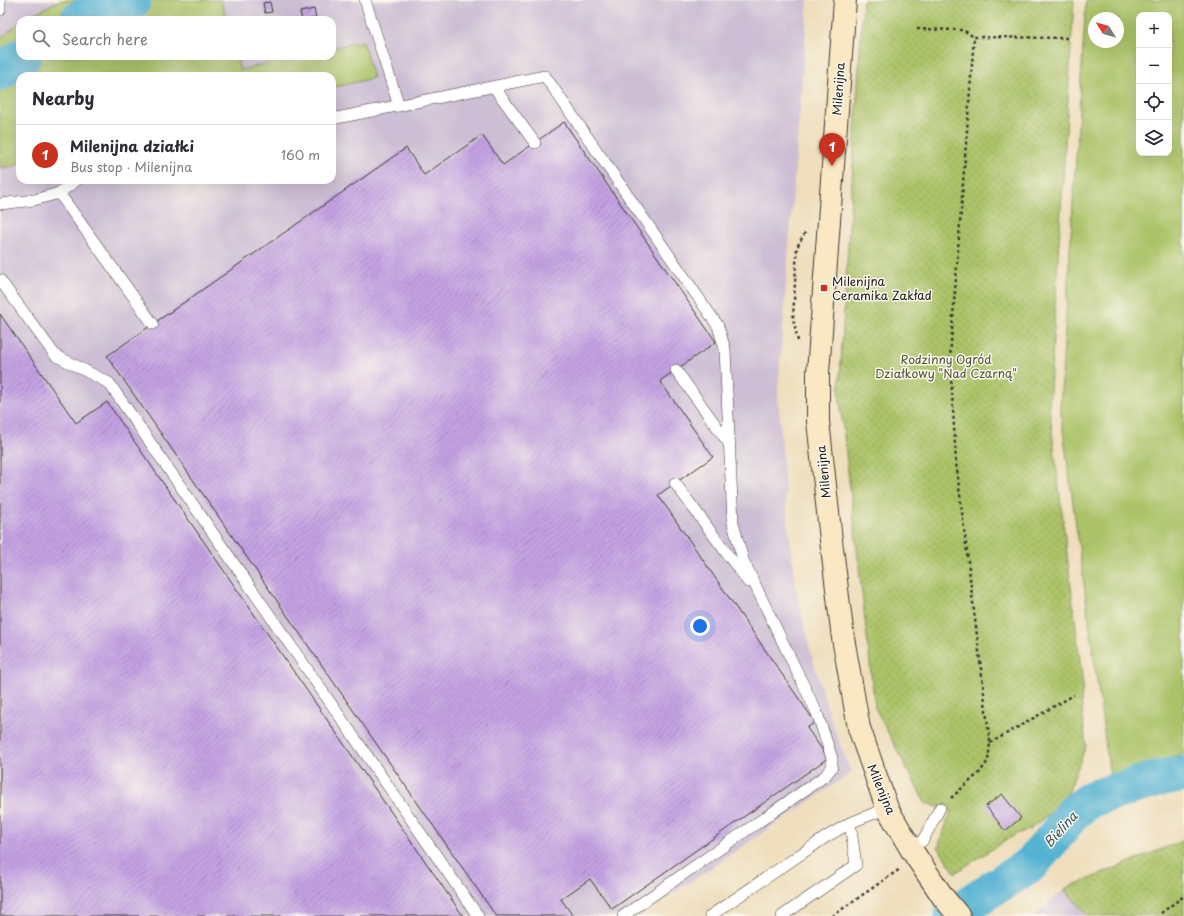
<!DOCTYPE html>
<html lang="en">
<head>
<meta charset="utf-8">
<style>
  body { margin:0; font-family:"Playpen Sans",sans-serif; background:#f7f7f7; color:#2b2b33 }
  .controls { position:absolute; right:12px; top:12px; display:grid; overflow:hidden; border-radius:8px; box-shadow:0 4px 16px #0002 }
  .controls button { width:36px; height:36px; display:grid; place-items:center; padding:0; border:0; border-bottom:1px solid #e1e1e2; background:#fff; color:#2b2b33; font:20px sans-serif }
  .compass { position:absolute; left:1088px; top:12px; width:36px; height:36px; border-radius:50%; background:#fff; box-shadow:0 4px 16px #0002; rotate:307deg }
  .you { position:absolute; left:700px; top:626px; width:14px; height:14px; margin:-10px; border:3px solid #fff; border-radius:50%; background:#1a73e8; box-shadow:0 0 0 6px #1a73e833 }
  .badge { display:grid; place-items:center; width:26px; height:26px; border-radius:50%; background:#c8321e; color:#fff; font-size:13px; font-weight:700 }
  .pin { position:absolute; translate:-50% -33px; filter:drop-shadow(0 1px 2px #0008) }
  .pin::after { content:''; position:absolute; top:21px; width:14px; height:12px; background:inherit; clip-path:polygon(0 0,100% 0,50% 100%) }
  .list { margin:0; padding:0; list-style:none }
  h2 { display:flex; justify-content:space-between; align-items:center; height:52px; margin:0; padding:0 16px; font-size:17px }
  h2 small { font-size:13px; font-weight:400; color:#7c7c81 }
  .list li { display:grid; grid-template-columns:26px 1fr auto; gap:12px; align-items:center; box-sizing:border-box; height:60px; padding:0 16px; border-top:1px solid #e1e1e2 }
  .list b { display:block; font-size:15px; white-space:nowrap }
  .list p { margin:0; font-size:13px; white-space:nowrap; color:#7c7c81 }
  .list em { font-size:13px; font-style:normal; color:#7c7c81 }
  .icon { flex:none; width:22px; height:22px; fill:none; stroke:currentColor; stroke-width:2; stroke-linecap:round; stroke-linejoin:round }
  .map { position:relative; flex:none; width:1184px; height:916px; overflow:hidden }
  .search { position:absolute; background:#fff; box-shadow:0 4px 16px #0002; left:16px; top:16px; width:320px; height:44px; display:flex; align-items:center; gap:10px; box-sizing:border-box; padding:0 14px; border-radius:12px; color:#7c7c81; font-size:15px }
  .panel { position:absolute; background:#fff; box-shadow:0 4px 16px #0002; left:16px; top:72px; width:320px; height:112px; border-radius:12px }
  .map>svg:first-child { display:block }
  .industrial { fill:#ccbed4; fill-rule:evenodd }
  .grass { fill:#abc267; stroke:#646f42; fill-rule:evenodd }
  .park { fill:url(#park-dots); stroke:#646f42 }
  .lines { fill:none; stroke-linecap:round; stroke-linejoin:round }
  .river { stroke:#54b2d3; stroke-width:37 }
  .building { fill:url(#building-hatch) }
  .lane-casing { stroke:#3c3934; stroke-width:12 }
  .secondary-casing { stroke:#3c3934; stroke-width:24 }
  .path { stroke:#3c3934; stroke-width:2.5; stroke-dasharray:3 3; stroke-linecap:butt }
  .lane { stroke:#fff; stroke-width:11 }
  .secondary { stroke:#fae7c3; stroke-width:22 }
  .poi-dot { fill:#c8321e; stroke:#fbf7ec; stroke-width:1.5 }
  .labels { text-anchor:middle; dominant-baseline:central; stroke-width:3; stroke-linejoin:round; paint-order:stroke }
  .street-label { font-size:12px; fill:#1c1c1c; stroke:#fbf7ec }
  .poi-label { font-size:12px; fill:#1c1c1c; stroke:#fbf7ec; text-anchor:start }
  .park-label { font-size:12px; fill:#4e5636; stroke:#fbf7ec }
  .water-label { font-size:13px; font-style:italic; fill:#325865; stroke:#fbf7ec }
</style>
</head>
<body>
<div class="map">
<svg width="1184" height="916" viewBox="0 0 1184 916">
  <defs>
    <pattern id="park-dots" width="8" height="8" patternUnits="userSpaceOnUse"><rect width="8" height="8" fill="#abc267"/><path d="M2 2h.1M6 6h.1" fill="none" stroke="#93a659" stroke-width="1.8" stroke-linecap="round"/></pattern>
    <pattern id="building-hatch" width="6" height="6" patternUnits="userSpaceOnUse"><rect width="6" height="6" fill="#c4a2e3"/><path d="M-1 1l2-2M0 6l6-6M5 7l2-2" fill="none" stroke="#9e83b7"/></pattern>
  </defs>
  <rect width="100%" height="100%" fill="#fbf7ec"/>
  <filter id="ink" filterUnits="userSpaceOnUse"><feTurbulence type="fractalNoise" baseFrequency=".025" numOctaves="2"/><feDisplacementMap in="SourceGraphic" scale="8" xChannelSelector="R" yChannelSelector="G"/><feConvolveMatrix kernelMatrix="1 2 1 2 8 2 1 2 1" color-interpolation-filters="sRGB"/></filter>
  <filter id="wash" filterUnits="userSpaceOnUse"><feTurbulence type="fractalNoise" baseFrequency=".012" numOctaves="4" result="noise"/><feDisplacementMap in="SourceGraphic" scale="16" xChannelSelector="R" yChannelSelector="G"/><feGaussianBlur stdDeviation="0.9" result="paint"/><feColorMatrix in="noise" values="0 0 0 0 0 0 0 0 0 0 0 0 0 0 0 0 0 1.4 0 .05"/><feComposite in="paint" operator="in"/></filter>
  <g filter="url(#wash)">
    <rect width="100%" height="100%" fill="#efdebc"/>
    <g class="industrial">
      <path d="M0,0H808L778,391L786,506L796,587L811,653L831,720L851,773L640,916H0ZM20,20H332V56H20ZM20,76H332V180H20Z"/>
      <polygon points="1064,889 1088,916 1035,916"/>
    </g>
    <g class="grass">
      <polygon points="60,0 221,0 227,20 22,20"/>
      <path d="M1086,0H1184V754L1110,777L1060,407ZM1139,15H1169V153H1139ZM1094,18H1118V42H1094Z"/>
      <polygon points="20,22 20,56 236,56 240,70 299,56 332,56 332,48 363,41 373,78 332,88 332,76 20,76 20,165 0,168 0,39"/>
    </g>
    <g class="park">
      <polygon points="863,0 1074,0 1049,406 1083,685 1081,699 1086,746 1065,801 1029,830 1016,834 955,873 938,847 951,811 925,803 875,708 839,392"/>
      <polygon points="1184,840 1184,916 1088,916 1064,889"/>
    </g>
    <g class="lines">
      <g class="river">
        <polyline points="78,20 89,13 133,0"/>
        <polyline points="0,72 23,56"/>
        <polyline points="952,916 979,897 1031,864 1056,835 1073,813 1091,799 1157,779 1184,774"/>
      </g>
    </g>
    <g id="blocks">
      <g class="building">
        <polygon points="270,2 272,12 265,13 263,3"/>
        <polygon points="314,9 316,18 302,20 300,12"/>
        <polygon points="564,122 716,342 660,381 713,457 658,495 815,722 807,728 828,758 612,909 590,879 561,899 573,916 496,916 107,356 406,148 424,175 482,135 503,165"/>
        <polygon points="0,314 76,423 107,402 463,916 0,916"/>
        <polygon points="1002,794 1021,818 1005,831 986,806"/>
      </g>
    </g>
  </g>
  <g filter="url(#ink)">
    <use href="#blocks" fill-opacity="0" stroke="#3c3934" stroke-width="1"/>
    <g class="lines">
      <g class="lane-casing">
        <g id="lane">
          <polyline points="365,0 399,106"/>
          <polyline points="0,10 0,0"/>
          <polyline points="494,87 535,143"/>
          <polyline points="332,119 545,76 718,326 725,349 733,523 743,560 817,713 832,758 832,767 825,776 623,916"/>
          <polyline points="59,193 153,324"/>
          <polyline points="0,204 34,200 59,193 77,180"/>
          <polyline points="0,280 55,355 109,383 478,916"/>
          <polyline points="676,370 730,445"/>
          <polyline points="675,483 748,582"/>
          <polyline points="911,849 923,840 940,808"/>
          <polyline points="710,916 826,837 850,823 887,808"/>
          <polyline points="782,916 856,865 850,823"/>
        </g>
      </g>
      <g class="secondary-casing">
        <polyline id="secondary" points="845,0 818,373 818,421 831,540 843,638 859,728 887,808 911,849 943,897 959,916"/>
      </g>
      <g class="path">
        <polyline points="917,29 963,30 974,37"/>
        <polyline points="798,341 793,318 797,247 806,231"/>
        <polyline points="990,743 1074,695"/>
        <polyline points="951,798 980,772 988,761 990,743 956,462 950,357 974,37 1067,38"/>
        <polyline points="1161,913 1184,896"/>
        <polyline points="832,916 900,869"/>
      </g>
      <use href="#lane" class="lane"/>
      <use href="#secondary" class="secondary"/>
    </g>
  </g>
  <rect class="poi-dot" x="820" y="284" width="8" height="8" rx="2"/>
  <g class="labels">
    <g class="street-label">
      <text transform="translate(838 89) rotate(-86)">Milenijna</text>
      <text transform="translate(823 472) rotate(-96)">Milenijna</text>
      <text transform="translate(882 789) rotate(67)">Milenijna</text>
    </g>
    <g class="poi-label">
      <text x="832" y="281">Milenijna<tspan x="832" dy="14">Ceramika Zakład</tspan></text>
    </g>
    <g class="park-label">
      <text x="946" y="359">Rodzinny Ogród<tspan x="946" dy="14">Działkowy "Nad Czarną"</tspan></text>
    </g>
    <g class="water-label">
      <text transform="translate(1060 829) rotate(-48)">Bielina</text>
    </g>
  </g>
</svg>
<div class="controls">
<button>+</button>
<button>−</button>
<button><svg class="icon" aria-label="locate" viewBox="0 0 24 24"><circle cx="12" cy="12" r="6"/><path d="M12 2v4M12 18v4M2 12h4M18 12h4"/></svg></button>
<button><svg class="icon" aria-label="layers" viewBox="0 0 24 24"><path d="M12 4l9 5-9 5-9-5zM3 14l9 5 9-5"/></svg></button>
</div>
<svg class="compass" viewBox="-18 -18 36 36"><path d="M0-13l5 13h-10z" fill="#e53935"/><path d="M0 13l5-13h-10z" fill="#7c7c81"/></svg>
<div class="you"></div>
<div class="pin badge" style="left:832px;top:166px">1</div>
<div class="search"><svg class="icon" aria-label="search" viewBox="0 0 24 24"><circle cx="10" cy="10" r="6"/><path d="M15 15l6 6"/></svg>Search here</div>
<section class="panel">
<h2>Nearby<small></small></h2>
<ul class="list">
<li><span class="badge">1</span><div><b>Milenijna działki</b><p>Bus stop · Milenijna</p></div><em>160 m</em></li>
</ul>
</section>
</div>
</body>
</html>
